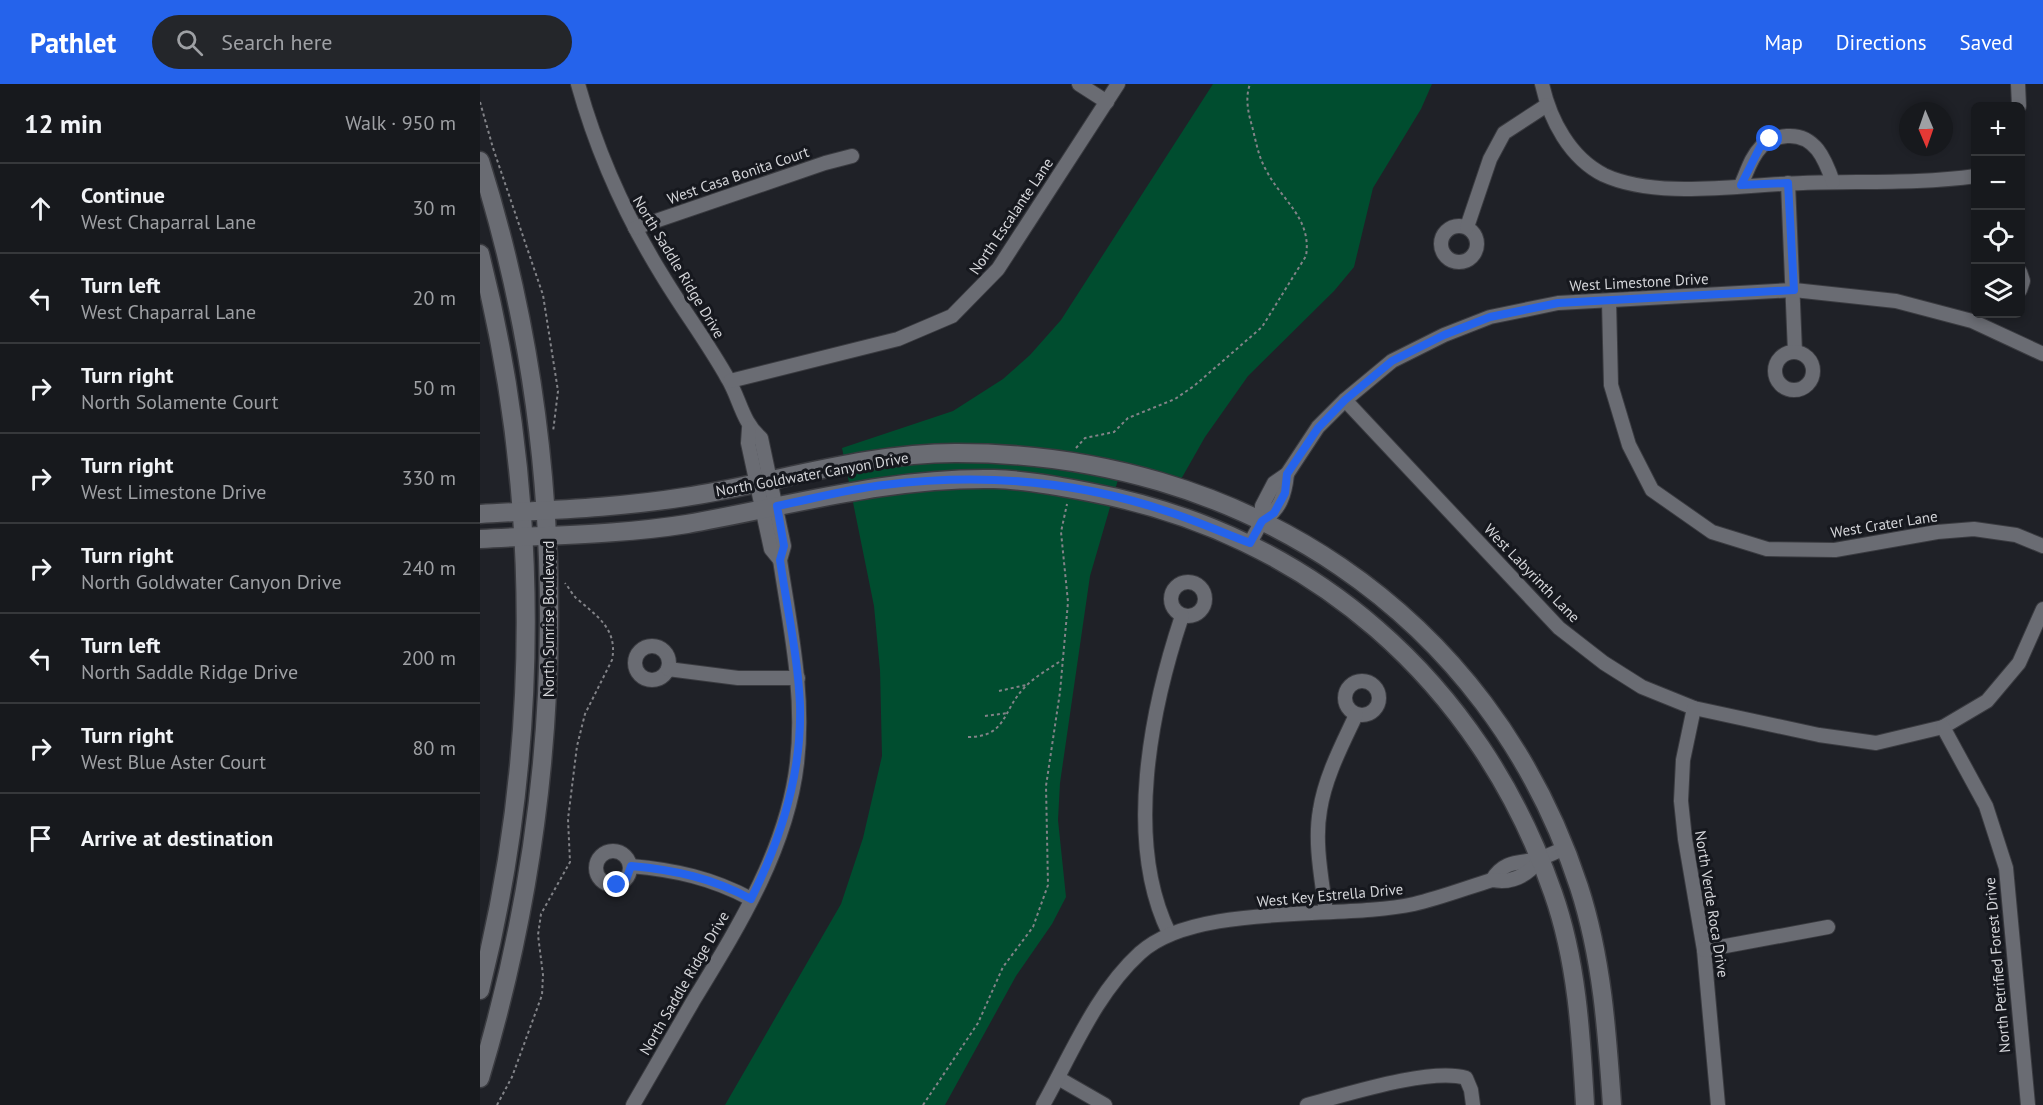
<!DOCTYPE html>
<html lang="en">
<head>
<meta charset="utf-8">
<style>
  body { margin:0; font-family:"PT Sans",sans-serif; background:#24262a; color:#f1f3f6 }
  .controls { position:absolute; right:18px; top:18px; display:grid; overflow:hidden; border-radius:9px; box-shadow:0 3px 9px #0003 }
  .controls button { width:54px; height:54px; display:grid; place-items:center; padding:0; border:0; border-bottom:2px solid #36383b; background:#17191d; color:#f1f3f6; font:30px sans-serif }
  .compass { position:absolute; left:1419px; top:18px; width:54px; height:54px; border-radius:50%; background:#17191d; box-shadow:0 3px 9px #0003; rotate:178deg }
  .stop { position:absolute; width:18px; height:18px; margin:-14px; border:4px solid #2563eb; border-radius:50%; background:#fff }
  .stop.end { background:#2563eb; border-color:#fff; box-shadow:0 2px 6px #0008 }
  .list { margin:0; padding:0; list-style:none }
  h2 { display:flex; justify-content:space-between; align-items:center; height:78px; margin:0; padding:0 24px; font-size:26px }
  h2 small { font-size:20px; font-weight:400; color:#9ea0a4 }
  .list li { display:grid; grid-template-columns:39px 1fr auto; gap:18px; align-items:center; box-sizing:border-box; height:90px; padding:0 24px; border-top:2px solid #36383b }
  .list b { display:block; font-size:22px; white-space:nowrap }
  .list p { margin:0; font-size:20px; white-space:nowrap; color:#9ea0a4 }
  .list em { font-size:20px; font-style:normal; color:#9ea0a4 }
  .icon { flex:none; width:33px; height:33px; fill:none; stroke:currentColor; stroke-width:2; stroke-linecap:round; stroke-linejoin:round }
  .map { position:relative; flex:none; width:1563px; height:1021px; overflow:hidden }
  header { display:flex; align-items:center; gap:36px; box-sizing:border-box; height:84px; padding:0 30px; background:#2563eb; color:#fff }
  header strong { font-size:28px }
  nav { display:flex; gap:33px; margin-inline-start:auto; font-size:21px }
  .search { width:420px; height:54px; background:#24262a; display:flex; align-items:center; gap:15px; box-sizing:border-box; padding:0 21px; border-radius:33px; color:#9ea0a4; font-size:22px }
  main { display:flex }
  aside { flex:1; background:#17191d }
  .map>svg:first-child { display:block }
  .green { fill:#004d2f }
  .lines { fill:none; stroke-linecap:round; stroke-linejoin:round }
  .street-casing { stroke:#3a3b40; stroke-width:16 }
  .secondary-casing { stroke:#3a3b40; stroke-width:21 }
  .path { stroke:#828388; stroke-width:2; stroke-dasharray:3 3; stroke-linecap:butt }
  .street { stroke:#6a6c73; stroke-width:14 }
  .secondary { stroke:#6a6c73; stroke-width:18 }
  .route { stroke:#2563eb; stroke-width:8 }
  .labels { text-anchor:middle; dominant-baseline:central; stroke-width:6; stroke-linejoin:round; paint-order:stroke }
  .street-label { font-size:15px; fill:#d4d5d9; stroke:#16181e }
</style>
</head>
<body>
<header>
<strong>Pathlet</strong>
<div class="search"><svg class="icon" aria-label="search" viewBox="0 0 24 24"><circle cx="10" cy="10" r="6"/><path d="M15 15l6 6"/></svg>Search here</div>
<nav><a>Map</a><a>Directions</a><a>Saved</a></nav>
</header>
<main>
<aside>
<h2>12 min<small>Walk · 950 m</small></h2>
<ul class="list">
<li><svg class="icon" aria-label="ahead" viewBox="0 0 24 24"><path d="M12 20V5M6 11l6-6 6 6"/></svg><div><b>Continue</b><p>West Chaparral Lane</p></div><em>30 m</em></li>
<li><svg class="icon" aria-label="left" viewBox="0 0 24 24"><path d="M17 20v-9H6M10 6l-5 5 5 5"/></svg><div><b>Turn left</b><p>West Chaparral Lane</p></div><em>20 m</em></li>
<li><svg class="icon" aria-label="right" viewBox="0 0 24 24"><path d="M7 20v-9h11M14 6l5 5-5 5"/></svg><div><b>Turn right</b><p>North Solamente Court</p></div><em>50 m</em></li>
<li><svg class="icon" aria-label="right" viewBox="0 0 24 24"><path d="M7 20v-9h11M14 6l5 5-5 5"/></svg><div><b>Turn right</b><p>West Limestone Drive</p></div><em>330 m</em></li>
<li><svg class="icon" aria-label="right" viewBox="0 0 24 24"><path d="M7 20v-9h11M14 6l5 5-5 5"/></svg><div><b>Turn right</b><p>North Goldwater Canyon Drive</p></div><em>240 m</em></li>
<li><svg class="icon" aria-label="left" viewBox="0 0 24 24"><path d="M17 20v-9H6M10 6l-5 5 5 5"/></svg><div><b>Turn left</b><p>North Saddle Ridge Drive</p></div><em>200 m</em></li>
<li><svg class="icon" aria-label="right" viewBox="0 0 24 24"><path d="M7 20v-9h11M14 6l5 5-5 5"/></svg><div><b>Turn right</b><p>West Blue Aster Court</p></div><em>80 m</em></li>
<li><svg class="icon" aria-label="arrive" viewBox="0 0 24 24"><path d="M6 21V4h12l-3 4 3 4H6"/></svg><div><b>Arrive at destination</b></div></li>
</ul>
</aside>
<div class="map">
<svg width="1563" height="1021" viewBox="0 0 1563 1021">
  <rect width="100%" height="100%" fill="#1f2127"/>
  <polygon class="green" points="733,0 952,0 941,25 893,104 874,183 854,207 768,292 725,353 700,397 642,382 610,492 580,699 578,736 586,813 572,840 536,892 465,1021 245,1021 361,820 383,754 402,672 400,586 394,522 362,364 473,327 523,295 550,271 581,236"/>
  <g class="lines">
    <g class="street-casing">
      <g id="street">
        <path d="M98,0C117,68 145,131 182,191C203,226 228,259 248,295C260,315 262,338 281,354L304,462L300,476C310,543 325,610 317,679C307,766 257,845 212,919C192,953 173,987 153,1021"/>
        <polyline points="599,0 627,18"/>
        <path d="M1062,0C1070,36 1090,74 1124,91C1178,116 1264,100 1323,99C1380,97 1439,100 1496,92"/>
        <polyline points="1538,0 1539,22"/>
        <polyline points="1308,99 1315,268"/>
        <path d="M1261,101C1267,88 1271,73 1281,63C1288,55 1297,53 1307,52C1335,50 1345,75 1353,98"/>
        <circle cx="979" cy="160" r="18"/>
        <polyline points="987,143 1010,75 1024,49 1067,21"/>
        <polyline points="155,144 345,79 372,72"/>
        <polyline points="1540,188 1543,197 1540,206"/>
        <polyline points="1129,217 1131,301 1149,361 1172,406 1232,448 1287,465 1355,466 1457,448 1494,445 1536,451 1563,462"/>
        <circle cx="1314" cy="287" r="19"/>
        <polyline points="250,297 418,255 472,232 518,185 638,0"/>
        <polyline points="865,316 1079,544 1124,579 1162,603 1214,624 1339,651 1396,659 1463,643 1507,617 1539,579 1563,525"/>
        <polyline points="269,344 268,359 291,465 300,476"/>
        <path d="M782,437C800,426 805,411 807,390"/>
        <polyline points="770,459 782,437 782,422 794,399 807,390 838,343 865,316 912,277 964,251 1010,233 1078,219 1314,206 1416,217 1492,237 1563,270"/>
        <circle cx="708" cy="515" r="17"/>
        <circle cx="172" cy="579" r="17"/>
        <polyline points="188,585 258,594 318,594"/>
        <circle cx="882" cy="614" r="17"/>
        <polyline points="1214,624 1203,676 1201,717 1205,755 1224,866 1238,1021"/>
        <polyline points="1463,643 1506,722 1526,784 1548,1021"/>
        <circle cx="133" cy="784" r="17"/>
        <path d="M151,782C195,786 232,794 271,815"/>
        <path d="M1012,796C1025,774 1043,780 1062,774C1070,771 1078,767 1085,764"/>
        <path d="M846,828C842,796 834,759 840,726C845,693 862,661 876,631"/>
        <path d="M689,849C644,757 671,625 702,532"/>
        <polyline points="1224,866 1348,843"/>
        <polyline points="578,994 625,1021"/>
        <path d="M563,1021C592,969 616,909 660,869C715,818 860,836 934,820C960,814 986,804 1012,796C1032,800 1048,791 1060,775"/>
        <path d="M827,1021C865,1011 951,983 986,994L991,1006L993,1021"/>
      </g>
    </g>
    <g class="secondary-casing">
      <g id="secondary">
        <path d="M0,77C94,375 90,696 0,994"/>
        <path d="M0,170C61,409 61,667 0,906"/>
        <path d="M0,430C68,426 137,424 205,413C295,399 384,369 475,369C760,368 1009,528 1099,803C1122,874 1127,947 1132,1021"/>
        <path d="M0,455C68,451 139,451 207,440C309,422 409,393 514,395C546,396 578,402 609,408C830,449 1000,598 1073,809C1097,877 1101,950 1105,1021"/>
      </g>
    </g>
    <g class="path">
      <polyline points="0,18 13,64 63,211 78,307 73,348"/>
      <path d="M596,364L605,354L634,348L648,334L695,315L714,302L782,243L826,172C832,134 802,117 786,86C778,72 776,57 772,42C768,28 765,14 770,0"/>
      <polyline points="519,607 546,601"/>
      <polyline points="505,632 528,629"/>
      <path d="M488,653C527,653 522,627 544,604C554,593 569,585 582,576"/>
      <path d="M17,1021L32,993L62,911L63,891L58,851L61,830L90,778L88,735L97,662L105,630L132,576C138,545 117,532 96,514C92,510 89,504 85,499"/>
      <polyline points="443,1021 498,939 523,883 553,843 568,801 566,702 580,608 588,518 581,448 587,420"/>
    </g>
    <use href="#street" class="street"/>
    <use href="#secondary" class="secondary"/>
  </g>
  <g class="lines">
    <path class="route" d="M137,801L146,796L151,782C195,786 232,794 271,815C301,755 322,689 320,621C318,573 307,524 300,476L304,462L297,422C332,415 368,405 404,401C500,389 598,397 689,428C717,437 743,449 770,459L782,437L794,429L805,409L807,390L838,344L865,316L912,277L964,251L1010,233L1078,219L1314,206L1308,99L1261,101L1280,63L1290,55"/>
  </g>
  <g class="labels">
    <g class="street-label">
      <text transform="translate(258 91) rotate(-19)">West Casa Bonita Court</text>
      <text transform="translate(531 132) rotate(-56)">North Escalante Lane</text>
      <text transform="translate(199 183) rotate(59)">North Saddle Ridge Drive</text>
      <text transform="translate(1159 198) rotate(-3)">West Limestone Drive</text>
      <text transform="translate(332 390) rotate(-10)">North Goldwater Canyon Drive</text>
      <text transform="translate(1404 440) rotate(-9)">West Crater Lane</text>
      <text transform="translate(1052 489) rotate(46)">West Labyrinth Lane</text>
      <text transform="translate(68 535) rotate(-90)">North Sunrise Boulevard</text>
      <text transform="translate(850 811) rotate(-5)">West Key Estrella Drive</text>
      <text transform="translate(1232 820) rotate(81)">North Verde Roca Drive</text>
      <text transform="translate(1517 881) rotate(-95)">North Petrified Forest Drive</text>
      <text transform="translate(204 899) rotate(-60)">North Saddle Ridge Drive</text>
    </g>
  </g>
</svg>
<div class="controls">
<button>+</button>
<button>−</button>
<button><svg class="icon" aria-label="locate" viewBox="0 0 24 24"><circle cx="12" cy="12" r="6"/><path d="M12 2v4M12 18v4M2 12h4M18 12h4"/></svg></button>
<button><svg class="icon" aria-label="layers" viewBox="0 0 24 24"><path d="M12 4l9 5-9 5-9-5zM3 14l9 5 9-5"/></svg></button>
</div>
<svg class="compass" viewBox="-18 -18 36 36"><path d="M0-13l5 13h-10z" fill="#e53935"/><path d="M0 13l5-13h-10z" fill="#9ea0a4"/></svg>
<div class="stop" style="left:1290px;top:55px"></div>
<div class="stop end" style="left:137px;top:801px"></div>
</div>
</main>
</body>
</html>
